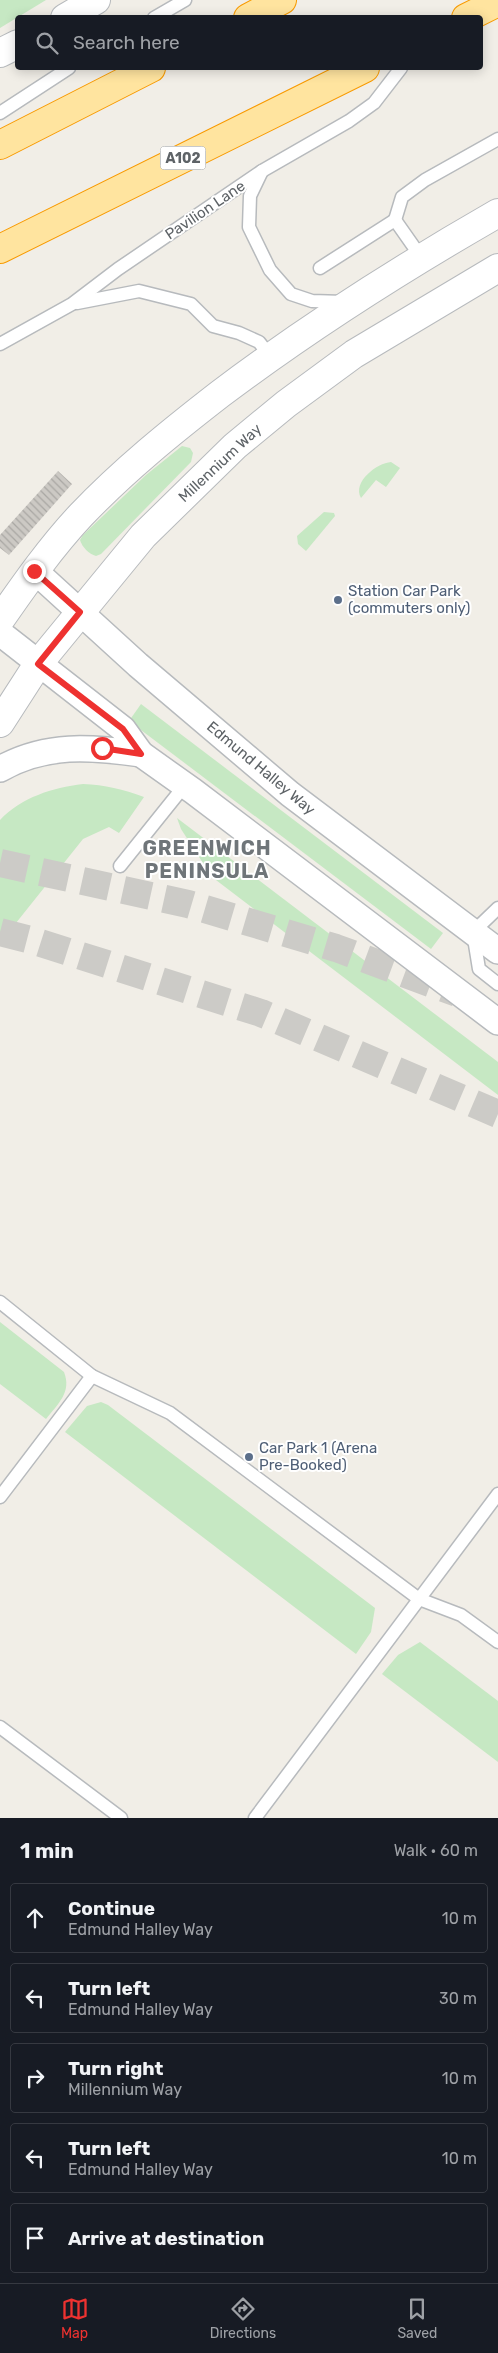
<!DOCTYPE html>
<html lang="en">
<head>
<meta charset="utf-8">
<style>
  body { margin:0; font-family:Rubik,sans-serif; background:#20242c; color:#f1f3f6 }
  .stop { position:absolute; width:15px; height:15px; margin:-11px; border:4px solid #ee3230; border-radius:50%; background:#fff }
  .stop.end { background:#ee3230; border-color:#fff; box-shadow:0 1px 5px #0008 }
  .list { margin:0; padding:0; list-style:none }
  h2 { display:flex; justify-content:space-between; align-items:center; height:65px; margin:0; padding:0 20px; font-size:21px }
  h2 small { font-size:16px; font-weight:400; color:#9ea1a6 }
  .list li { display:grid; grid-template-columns:32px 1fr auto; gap:15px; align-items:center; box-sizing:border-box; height:70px; margin:0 10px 10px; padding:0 10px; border:1px solid #363941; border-radius:5px }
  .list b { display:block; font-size:19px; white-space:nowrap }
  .list p { margin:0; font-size:16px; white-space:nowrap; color:#9ea1a6 }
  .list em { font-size:16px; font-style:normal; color:#9ea1a6 }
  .icon { flex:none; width:28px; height:28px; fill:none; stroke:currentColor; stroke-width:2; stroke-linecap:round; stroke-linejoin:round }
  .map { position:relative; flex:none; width:498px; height:1818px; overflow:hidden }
  .search { position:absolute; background:#171b24; box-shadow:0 2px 12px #0003; left:15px; right:15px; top:15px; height:55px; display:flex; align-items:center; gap:12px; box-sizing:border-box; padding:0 18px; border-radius:5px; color:#9ea1a6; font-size:19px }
  .sheet { height:465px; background:#171b24 }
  nav { display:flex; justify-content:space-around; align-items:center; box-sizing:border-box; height:70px; border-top:1px solid #363941; background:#171b24; font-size:14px; color:#9ea1a6 }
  nav a { display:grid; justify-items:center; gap:2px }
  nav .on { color:#ee3230 }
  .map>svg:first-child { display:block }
  .grass { fill:#c6e8c3 }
  .building { fill:url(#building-back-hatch) }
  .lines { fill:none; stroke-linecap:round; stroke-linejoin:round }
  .trunk-tunnel { stroke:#cccbc7; stroke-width:28; stroke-dasharray:28 14; stroke-linecap:butt }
  .service-casing { stroke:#b7babd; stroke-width:15 }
  .minor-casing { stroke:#b7babd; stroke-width:28 }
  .tertiary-casing { stroke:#b7babd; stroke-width:30 }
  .trunk-casing { stroke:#f89a00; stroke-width:30 }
  .service { stroke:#fff; stroke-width:12 }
  .minor { stroke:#fff; stroke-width:25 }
  .tertiary { stroke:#fff; stroke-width:28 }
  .trunk { stroke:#ffe49f; stroke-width:28 }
  .route { stroke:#ee3230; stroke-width:6 }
  .service-dot { fill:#5c6f8a; stroke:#fff; stroke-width:2 }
  .labels { text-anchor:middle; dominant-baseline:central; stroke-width:4; stroke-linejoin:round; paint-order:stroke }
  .shield { fill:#fff; stroke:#8e9295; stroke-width:1 }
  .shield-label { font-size:14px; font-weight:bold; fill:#5e6367 }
  .street-label { font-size:15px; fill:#5e6367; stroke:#fff }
  .service-label { font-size:15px; fill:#4e5e75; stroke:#fff; text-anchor:start }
  .district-label { font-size:20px; font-weight:bold; letter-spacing:1px; fill:#6f7579; stroke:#fff }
</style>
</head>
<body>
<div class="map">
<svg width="498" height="1818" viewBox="0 0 498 1818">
  <defs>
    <pattern id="building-back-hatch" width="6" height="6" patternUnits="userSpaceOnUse" patternTransform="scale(1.25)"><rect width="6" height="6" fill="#ccc9c4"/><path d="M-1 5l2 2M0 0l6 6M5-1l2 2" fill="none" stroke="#a9a7a3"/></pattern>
  </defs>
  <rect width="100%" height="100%" fill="#f1eee7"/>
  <g class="grass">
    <polygon points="0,0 46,0 0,28"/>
    <path d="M182,446L190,448L193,453L191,462L101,554L96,556C89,554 82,547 80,540L83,535L146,475Z"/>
    <path d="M391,462L400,468L386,487L376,480L361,498C352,482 377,463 391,462Z"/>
    <polygon points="324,512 334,513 335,516 306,551 298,544 297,536"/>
    <polygon points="141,704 443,933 431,949 129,721"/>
    <path d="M83,784C105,785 123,789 144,797L119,833L109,827L83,839L0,943V820C22,797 52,788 83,784Z"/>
    <polygon points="177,818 498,1062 498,1095 212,877 181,829"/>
    <path d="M0,1322L64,1372C72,1392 58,1404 46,1419L0,1384Z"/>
    <polygon points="101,1402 108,1405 375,1608 371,1632 356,1654 65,1432 87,1406"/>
    <polygon points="420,1642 498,1701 498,1762 382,1674 398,1655"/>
  </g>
  <polygon class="building" points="58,471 72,484 9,555 0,548 0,535"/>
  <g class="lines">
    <g class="trunk-tunnel">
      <polyline points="0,863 188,904 336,948 457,993"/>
      <polyline points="0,932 31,940 261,1013 498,1114"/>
    </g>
    <g class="service-casing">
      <g id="service">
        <polyline points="154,18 185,0"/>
        <polyline points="0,113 69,68"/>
        <polyline points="262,171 250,196 249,227 270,270 291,294 312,301 344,302"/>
        <polyline points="395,220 402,197 425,180 498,139"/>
        <polyline points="395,220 421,257"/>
        <polyline points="320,268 395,220"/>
        <polyline points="77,303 139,291 191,304 213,326 239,333 259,342 270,356"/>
        <polyline points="0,344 72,304 118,269 262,171 349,121 374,103 401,68"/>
        <polyline points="120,866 185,785"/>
        <polyline points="498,908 473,932 479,969 498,984"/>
        <polyline points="0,1302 92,1376 170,1413 419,1599 461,1615 498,1642"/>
        <polyline points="0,1497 92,1376"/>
        <polyline points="0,1727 121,1818"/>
        <polyline points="255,1818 498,1494"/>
      </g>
    </g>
    <g class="minor-casing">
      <g id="minor">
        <polyline points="35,571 138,665 290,794 498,951"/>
        <polyline points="0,633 123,729 141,754 193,791 498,1022"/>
        <path d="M0,769C46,743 91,747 141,754"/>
      </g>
    </g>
    <g class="tertiary-casing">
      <g id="tertiary">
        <polyline points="65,18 96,0"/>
        <polyline points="0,53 18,44"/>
        <path d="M0,620C25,584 51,547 81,515C124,470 171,432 220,394C309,327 402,268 498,213"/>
        <polyline points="0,723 38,664 143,536 235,446 286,404 354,354 498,268"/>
      </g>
    </g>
    <g class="trunk-casing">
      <g id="trunk">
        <polyline points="248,18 282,0"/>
        <polyline points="466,18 498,2"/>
        <polyline points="0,145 151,68"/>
        <polyline points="0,249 365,68"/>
      </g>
    </g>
    <use href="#service" class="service"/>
    <use href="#minor" class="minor"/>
    <use href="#tertiary" class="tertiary"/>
    <use href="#trunk" class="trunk"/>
  </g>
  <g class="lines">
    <polyline class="route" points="34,571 80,612 38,664 123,729 141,754 102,748"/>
  </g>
  <g class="service-dot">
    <circle cx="338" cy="600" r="5"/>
    <circle cx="249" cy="1457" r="5"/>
  </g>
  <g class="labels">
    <rect class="shield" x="160.5" y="146.5" width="45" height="23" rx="4"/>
    <g class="shield-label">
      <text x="183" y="158">A102</text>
    </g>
    <g class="street-label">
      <text transform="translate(205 210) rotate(-34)">Pavilion Lane</text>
      <text transform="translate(220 463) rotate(-43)">Millennium Way</text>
      <text transform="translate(261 768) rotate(40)">Edmund Halley Way</text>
    </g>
    <g class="service-label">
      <text x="348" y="591">Station Car Park<tspan x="348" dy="17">(commuters only)</tspan></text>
      <text x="259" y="1448">Car Park 1 (Arena<tspan x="259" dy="17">Pre-Booked)</tspan></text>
    </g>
    <g class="district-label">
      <text x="207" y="848">GREENWICH<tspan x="207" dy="23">PENINSULA</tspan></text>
    </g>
  </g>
</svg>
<div class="stop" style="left:102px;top:748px"></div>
<div class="stop end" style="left:34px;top:571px"></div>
<div class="search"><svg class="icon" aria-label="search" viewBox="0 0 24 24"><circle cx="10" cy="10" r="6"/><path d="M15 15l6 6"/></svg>Search here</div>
</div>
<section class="sheet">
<h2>1 min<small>Walk · 60 m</small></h2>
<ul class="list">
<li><svg class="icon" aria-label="ahead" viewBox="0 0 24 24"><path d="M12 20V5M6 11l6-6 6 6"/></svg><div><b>Continue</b><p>Edmund Halley Way</p></div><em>10 m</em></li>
<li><svg class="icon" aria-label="left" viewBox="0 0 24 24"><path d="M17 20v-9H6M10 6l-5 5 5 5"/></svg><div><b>Turn left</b><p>Edmund Halley Way</p></div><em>30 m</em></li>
<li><svg class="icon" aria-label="right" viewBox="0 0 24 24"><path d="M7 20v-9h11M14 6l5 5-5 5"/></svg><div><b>Turn right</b><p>Millennium Way</p></div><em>10 m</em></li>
<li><svg class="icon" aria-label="left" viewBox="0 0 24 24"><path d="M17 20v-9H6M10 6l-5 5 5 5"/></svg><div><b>Turn left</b><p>Edmund Halley Way</p></div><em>10 m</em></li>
<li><svg class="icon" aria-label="arrive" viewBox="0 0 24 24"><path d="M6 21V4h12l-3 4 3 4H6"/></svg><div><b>Arrive at destination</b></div></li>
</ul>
</section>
<nav>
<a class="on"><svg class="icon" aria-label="map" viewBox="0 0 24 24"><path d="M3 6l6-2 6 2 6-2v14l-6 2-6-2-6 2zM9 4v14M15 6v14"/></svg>Map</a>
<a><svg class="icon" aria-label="directions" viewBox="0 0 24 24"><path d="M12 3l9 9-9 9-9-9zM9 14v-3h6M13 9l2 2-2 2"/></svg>Directions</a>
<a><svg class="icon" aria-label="saved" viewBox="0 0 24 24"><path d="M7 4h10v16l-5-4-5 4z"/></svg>Saved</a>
</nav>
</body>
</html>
